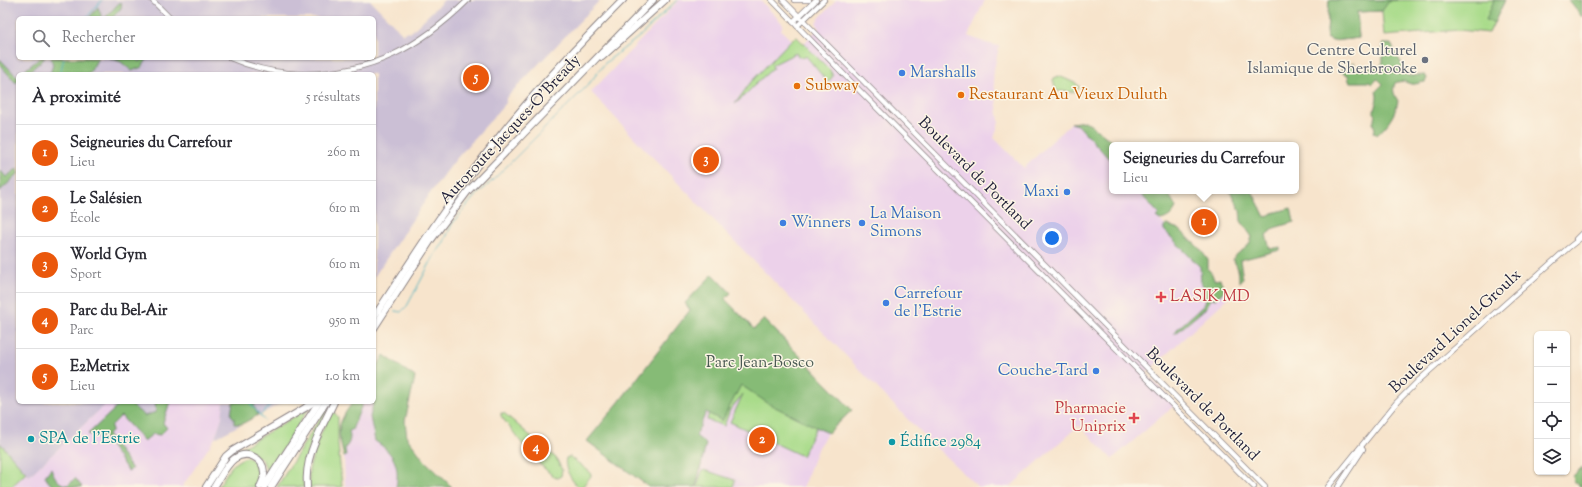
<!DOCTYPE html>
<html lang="fr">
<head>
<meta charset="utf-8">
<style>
  body { margin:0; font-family:"Sorts Mill Goudy",serif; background:#f2f2f3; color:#2b2b33 }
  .controls { position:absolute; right:12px; bottom:12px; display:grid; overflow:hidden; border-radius:6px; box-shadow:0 1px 3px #0004 }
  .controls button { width:36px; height:36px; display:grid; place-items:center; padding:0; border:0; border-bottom:1px solid #e1e1e2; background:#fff; color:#2b2b33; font:20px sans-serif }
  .you { position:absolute; left:1052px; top:238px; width:14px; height:14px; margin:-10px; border:3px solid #fff; border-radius:50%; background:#1a73e8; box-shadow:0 0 0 6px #1a73e833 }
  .badge { display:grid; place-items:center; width:26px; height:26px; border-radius:50%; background:#ea580c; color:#fff; font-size:13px; font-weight:700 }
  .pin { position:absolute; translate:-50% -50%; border:2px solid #fff; box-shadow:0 1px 4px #0006 }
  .popup { position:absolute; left:1109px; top:142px; width:190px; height:52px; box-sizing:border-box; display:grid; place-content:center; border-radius:6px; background:#fff; filter:drop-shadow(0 1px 3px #0005); font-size:13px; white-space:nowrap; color:#7c7c81 }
  .popup b { font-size:15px; color:#2b2b33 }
  .popup::after { content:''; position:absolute; left:50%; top:100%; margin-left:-8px; border:8px solid transparent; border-top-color:#fff }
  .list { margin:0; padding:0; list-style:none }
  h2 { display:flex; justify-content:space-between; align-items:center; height:52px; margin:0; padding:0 16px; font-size:17px }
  h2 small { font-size:13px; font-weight:400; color:#7c7c81 }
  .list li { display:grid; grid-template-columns:26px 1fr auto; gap:12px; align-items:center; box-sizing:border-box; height:56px; padding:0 16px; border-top:1px solid #e1e1e2 }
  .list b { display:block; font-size:15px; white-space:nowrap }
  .list p { margin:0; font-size:13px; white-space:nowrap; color:#7c7c81 }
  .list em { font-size:13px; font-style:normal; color:#7c7c81 }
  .icon { flex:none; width:22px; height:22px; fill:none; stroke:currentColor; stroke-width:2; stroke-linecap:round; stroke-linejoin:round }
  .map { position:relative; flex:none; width:1582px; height:487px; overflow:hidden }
  .search { position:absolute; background:#fff; box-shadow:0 1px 3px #0004; left:16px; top:16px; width:360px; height:44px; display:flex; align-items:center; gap:10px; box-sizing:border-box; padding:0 14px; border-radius:6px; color:#7c7c81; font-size:15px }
  .panel { position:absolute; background:#fff; box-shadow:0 1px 3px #0004; left:16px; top:72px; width:360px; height:332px; border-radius:6px }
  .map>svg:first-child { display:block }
  .built { fill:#ecd1ea }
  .industrial { fill:#cbbfd5; fill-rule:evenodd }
  .green { fill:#a9db8a; stroke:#667e62 }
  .forest { fill:#86bb76; stroke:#546e58 }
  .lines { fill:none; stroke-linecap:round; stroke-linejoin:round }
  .stream { stroke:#43b1c0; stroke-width:1 }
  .secondary-casing { stroke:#8c8384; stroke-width:6 }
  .highway-casing { stroke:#8c8384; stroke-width:8 }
  .secondary { stroke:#fff; stroke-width:4.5 }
  .highway { stroke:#fff; stroke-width:6 }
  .worship-dot { fill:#6b7280; stroke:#fcf5e5; stroke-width:1.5 }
  .shop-dot { fill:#3f7fe0; stroke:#fcf5e5; stroke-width:1.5 }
  .food-dot { fill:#e8710a; stroke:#fcf5e5; stroke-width:1.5 }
  .health-dot { fill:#e0444e; stroke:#fcf5e5; stroke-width:1.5 }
  .culture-dot { fill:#0f9aa8; stroke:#fcf5e5; stroke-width:1.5 }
  .labels { text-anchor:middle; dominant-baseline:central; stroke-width:3; stroke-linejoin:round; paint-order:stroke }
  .worship-label { font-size:16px; fill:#5b616d; stroke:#fcf5e5; text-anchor:end }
  .shop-label { font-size:16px; fill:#366cbe; stroke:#fcf5e5; text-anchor:start }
  .food-label { font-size:16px; fill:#c56008; stroke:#fcf5e5; text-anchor:start }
  .street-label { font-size:16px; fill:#22223b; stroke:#fcf5e5 }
  .health-label { font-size:16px; fill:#be3a42; stroke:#fcf5e5; text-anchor:start }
  .park-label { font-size:16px; fill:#4a5a53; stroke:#fcf5e5 }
  .culture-label { font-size:16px; fill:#0d838f; stroke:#fcf5e5; text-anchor:start }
</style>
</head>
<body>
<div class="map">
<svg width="1582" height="487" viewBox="0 0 1582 487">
  <rect width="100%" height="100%" fill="#fcf5e5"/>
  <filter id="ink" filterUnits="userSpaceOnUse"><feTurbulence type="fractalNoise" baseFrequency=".025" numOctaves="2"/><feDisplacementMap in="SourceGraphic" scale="8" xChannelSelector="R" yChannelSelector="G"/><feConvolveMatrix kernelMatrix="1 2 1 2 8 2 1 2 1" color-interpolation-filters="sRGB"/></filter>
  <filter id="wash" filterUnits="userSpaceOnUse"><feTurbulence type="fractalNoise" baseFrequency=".012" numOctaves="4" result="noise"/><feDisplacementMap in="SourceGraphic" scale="16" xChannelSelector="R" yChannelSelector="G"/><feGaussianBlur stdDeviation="0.9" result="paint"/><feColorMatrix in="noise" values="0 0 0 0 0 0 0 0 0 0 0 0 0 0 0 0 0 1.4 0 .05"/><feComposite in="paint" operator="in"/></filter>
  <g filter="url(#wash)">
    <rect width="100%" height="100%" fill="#f7e4cc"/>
    <g class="built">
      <polygon points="679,0 760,0 783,24 781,30 791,40 803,44 819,28 816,22 836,0 985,0 968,36 986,43 999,46 993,74 999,122 994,138 1024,168 1071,123 1078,125 1112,162 1112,191 1138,191 1159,214 1157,217 1230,296 1146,373 1176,404 1112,459 1079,425 1010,487 978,487 925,437 640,144 591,92"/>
      <polygon points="745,392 828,433 818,447 803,487 696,487 706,444 696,436 706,412"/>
      <polygon points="108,402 142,439 168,402 224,402 222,417 215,438 182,487 11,487 26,473 29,476"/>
      <polygon points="363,402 374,402 370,417 375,441 384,446 395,460 398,477 396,487 345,487 344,457 346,456 345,448 348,445 349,431 352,430"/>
    </g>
    <g class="industrial">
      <path d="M0,0H370L403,34L407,31L410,33L444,0H600L506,98V103L456,159L431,192L374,277V74H18V402H108L29,476L0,443ZM18,18H374V58H18Z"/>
      <polygon points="108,402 168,402 142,439"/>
      <polygon points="224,402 284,402 215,438 222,417"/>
    </g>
    <g class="green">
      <polygon points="1329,0 1505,0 1489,33 1459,30 1384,36 1382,11 1357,12 1359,38 1333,41 1327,38 1327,33"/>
      <path d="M797,37L830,70L833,76L828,82L824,81L825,79L806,56L804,58L798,56L796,53L772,65L773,68C759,80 748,93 735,104L750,83L792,39Z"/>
      <polygon points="1059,76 1077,84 1079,87 1076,92 1056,91 1053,80 1055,77"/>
      <polygon points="733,308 754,329 764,319 852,410 828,433 816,427 802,456 730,422 743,394 730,410 724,426 707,420"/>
      <path d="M330,402H331C318,433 302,451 304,487H277Z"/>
      <polygon points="309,408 268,473 262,459 250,452 245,452 233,457 211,487 208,487 226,460 233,453"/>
      <polygon points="332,410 338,417 338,444 342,487 309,487 309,469 318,440"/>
      <polygon points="501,413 504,413 550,453 556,458 562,470 561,476 557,478 554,477 534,459 501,416"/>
      <polygon points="0,443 26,473 11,487 0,487"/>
      <path d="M247,457C263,464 266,473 257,487H218C227,474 231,461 247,457Z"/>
      <path d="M568,457H570L590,472L591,476L582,487H578C572,481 563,467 566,458Z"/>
      <polygon points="704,470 735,480 733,487 697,487 702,471"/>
    </g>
    <g class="forest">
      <polygon points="1329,0 1397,0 1389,1 1382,11 1357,12 1359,38 1333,41 1327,38 1327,33"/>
      <polygon points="1494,0 1505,0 1494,23 1486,20"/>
      <polygon points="1568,0 1582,0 1582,17"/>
      <polygon points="119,3 122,3 121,8 112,18 105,18"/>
      <polygon points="98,7 102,18 89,18"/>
      <path d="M1382,44H1391L1408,76L1425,75L1427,78L1425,82C1421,82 1415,85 1411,84C1405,82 1402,80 1395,83C1392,91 1394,94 1398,101C1395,115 1388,125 1377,135L1374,132L1375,129L1373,123L1376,115L1374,113C1374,106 1379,99 1376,91L1383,84L1377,78L1372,84L1369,82H1350L1349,81L1348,75L1341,72L1342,69L1354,63V68L1356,69L1380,67L1383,62Z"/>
      <polygon points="40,58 45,58 26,74 20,74"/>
      <polygon points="51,58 98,58 89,74 50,74 53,65"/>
      <polygon points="110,58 135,58 139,62 144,58 148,58 142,67 132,71 121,62"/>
      <polygon points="0,59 17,77 18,76 18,81 16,83 0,65"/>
      <polygon points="1085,121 1117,145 1112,145 1112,162 1078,125 1071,123"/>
      <polygon points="18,168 18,174 0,191 0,170 6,177"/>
      <path d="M1138,191H1167L1176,207C1173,214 1168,219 1160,220L1156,217L1159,214Z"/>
      <path d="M1230,191H1252L1265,217L1273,213L1291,208L1294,222L1274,228L1266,235L1270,249L1280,247V250L1240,260L1243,279L1239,282C1239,273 1239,268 1233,260C1238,249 1248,252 1252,237L1241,221L1240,210Z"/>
      <polygon points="1167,225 1179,229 1200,249 1208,260 1208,269 1212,274 1214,280 1220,279 1225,290 1216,299 1211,298 1206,308 1176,333 1174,333 1175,331 1204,305 1206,299 1203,297 1203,285 1201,283 1200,267 1164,230 1164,227"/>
      <polygon points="713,274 731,293 725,299 754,329 764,319 852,410 828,433 769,404 741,385 722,421 706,412 696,436 706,444 696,487 649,487 587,441 619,402 690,310 685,303"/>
      <path d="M384,355L415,377L405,421L407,438L425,461L452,487H396C400,466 394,453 375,441L370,417L375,396L374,395V372Z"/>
      <polygon points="155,402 170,402 163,423 167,428 160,435 153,434 144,441 121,416 111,426 112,431 108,435 132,469 128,471 104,437 88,434 120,404 129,403 145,416 156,412"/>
      <polygon points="233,402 256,402 254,406 258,415 242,424 234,424 234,418 231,415"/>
      <path d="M353,402H363L352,430L349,431C351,438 350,443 345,448L346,456L344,457C337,430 336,425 353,402Z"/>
      <polygon points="1582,467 1582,487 1581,487 1574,481 1573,476"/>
      <path d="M51,468C54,477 59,485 68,485L75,478L82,487H53L47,480L45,476Z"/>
    </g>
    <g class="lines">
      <g class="stream">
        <polyline points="86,18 102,0"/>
        <polyline points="60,74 64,58"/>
        <polyline points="374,298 375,299"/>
        <polyline points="395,311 401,312 407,306 435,254 443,244 452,224 474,197 490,183 588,85 605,63 640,36 677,0"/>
        <polyline points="249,402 264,420"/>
        <polyline points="261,415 273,402"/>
      </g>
    </g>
  </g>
  <g filter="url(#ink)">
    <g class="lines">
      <g class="secondary-casing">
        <g id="secondary">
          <polyline points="152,0 170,18"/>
          <polyline points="772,0 860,91 1254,487"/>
          <polyline points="783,0 1265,487"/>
          <polyline points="794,0 809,0"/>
          <polyline points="793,22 816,0"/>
          <polyline points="797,26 824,0"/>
          <path d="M230,58C253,68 276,73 301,74"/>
          <path d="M304,74C373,73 420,47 468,0"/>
          <polyline points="1576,239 1582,233"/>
          <polyline points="1328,487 1397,402 1417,382 1568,248 1582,237"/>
          <polyline points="1338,487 1363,449"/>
        </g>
      </g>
      <g class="highway-casing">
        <g id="highway">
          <polyline points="602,57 665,0"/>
          <path d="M374,317C414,256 453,195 499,137C537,89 579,44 623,0"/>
          <polyline points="374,328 431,240 468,191 653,0"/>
          <polyline points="206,487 226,456 232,451 305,408 313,402"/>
          <path d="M214,487C220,478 226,465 234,459C246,450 263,457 264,472C265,477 262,482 260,487"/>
          <polyline points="264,487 319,402"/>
          <polyline points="271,487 326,402"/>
          <path d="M307,487C304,455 321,430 334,402"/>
        </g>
      </g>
      <use href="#secondary" class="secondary"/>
      <use href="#highway" class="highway"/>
    </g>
  </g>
  <circle class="worship-dot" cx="1425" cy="60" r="4"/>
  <g class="shop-dot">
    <circle cx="902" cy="73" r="4"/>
    <circle cx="1067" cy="192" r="4"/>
    <circle cx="783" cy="223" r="4"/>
    <circle cx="862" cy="223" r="4"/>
    <circle cx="886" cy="303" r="4"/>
    <circle cx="1096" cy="371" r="4"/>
  </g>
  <g class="food-dot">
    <circle cx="797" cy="86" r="4"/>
    <circle cx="961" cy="95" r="4"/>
  </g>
  <g class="health-dot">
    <path d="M1159 291h4v4h4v4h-4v4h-4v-4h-4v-4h4z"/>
    <path d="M1132 412h4v4h4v4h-4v4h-4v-4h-4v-4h4z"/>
  </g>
  <g class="culture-dot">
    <circle cx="31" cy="439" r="4"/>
    <circle cx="892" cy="442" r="4"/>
  </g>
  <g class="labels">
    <g class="worship-label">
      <text x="1417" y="51">Centre Culturel<tspan x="1417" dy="18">Islamique de Sherbrooke</tspan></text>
    </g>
    <g class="shop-label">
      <text x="910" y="73">Marshalls</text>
      <text x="1059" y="192" text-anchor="end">Maxi</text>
      <text x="870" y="214">La Maison<tspan x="870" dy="18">Simons</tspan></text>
      <text x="791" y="223">Winners</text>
      <text x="894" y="294">Carrefour<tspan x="894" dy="18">de l'Estrie</tspan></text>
      <text x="1088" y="371" text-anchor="end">Couche-Tard</text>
    </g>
    <g class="food-label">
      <text x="805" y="86">Subway</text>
      <text x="969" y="95">Restaurant Au Vieux Duluth</text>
    </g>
    <g class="street-label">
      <text transform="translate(511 130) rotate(-47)">Autoroute Jacques-O'Bready</text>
      <text transform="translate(974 174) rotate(45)">Boulevard de Portland</text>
      <text transform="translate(1456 332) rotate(-43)">Boulevard Lionel-Groulx</text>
      <text transform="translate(1202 405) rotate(45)">Boulevard de Portland</text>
    </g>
    <g class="health-label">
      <text x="1170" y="297">LASIK MD</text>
      <text x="1126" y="409" text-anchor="end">Pharmacie<tspan x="1126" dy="18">Uniprix</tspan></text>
    </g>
    <g class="park-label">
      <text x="760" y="363">Parc Jean-Bosco</text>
    </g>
    <g class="culture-label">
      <text x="39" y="439">SPA de l'Estrie</text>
      <text x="900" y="442">Édifice 2984</text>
    </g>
  </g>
</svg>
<div class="controls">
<button>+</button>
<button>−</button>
<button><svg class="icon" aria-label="locate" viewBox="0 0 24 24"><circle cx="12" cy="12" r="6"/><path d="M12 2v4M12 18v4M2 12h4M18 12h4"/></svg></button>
<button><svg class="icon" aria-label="layers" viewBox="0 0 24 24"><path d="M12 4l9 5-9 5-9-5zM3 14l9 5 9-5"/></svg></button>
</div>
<div class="you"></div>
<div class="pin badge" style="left:1204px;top:222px">1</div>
<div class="popup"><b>Seigneuries du Carrefour</b>Lieu</div>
<div class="pin badge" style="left:762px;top:440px">2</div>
<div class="pin badge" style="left:706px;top:160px">3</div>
<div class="pin badge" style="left:536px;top:448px">4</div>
<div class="pin badge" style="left:476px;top:78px">5</div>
<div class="search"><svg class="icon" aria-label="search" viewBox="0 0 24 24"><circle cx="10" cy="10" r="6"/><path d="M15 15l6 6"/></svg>Rechercher</div>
<section class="panel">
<h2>À proximité<small>5 résultats</small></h2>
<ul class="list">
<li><span class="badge">1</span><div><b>Seigneuries du Carrefour</b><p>Lieu</p></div><em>260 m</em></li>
<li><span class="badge">2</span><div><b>Le Salésien</b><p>École</p></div><em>610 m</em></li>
<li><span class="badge">3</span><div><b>World Gym</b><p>Sport</p></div><em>610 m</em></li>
<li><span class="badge">4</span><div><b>Parc du Bel-Air</b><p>Parc</p></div><em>950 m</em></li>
<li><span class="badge">5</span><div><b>E2Metrix</b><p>Lieu</p></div><em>1.0 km</em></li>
</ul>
</section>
</div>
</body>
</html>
